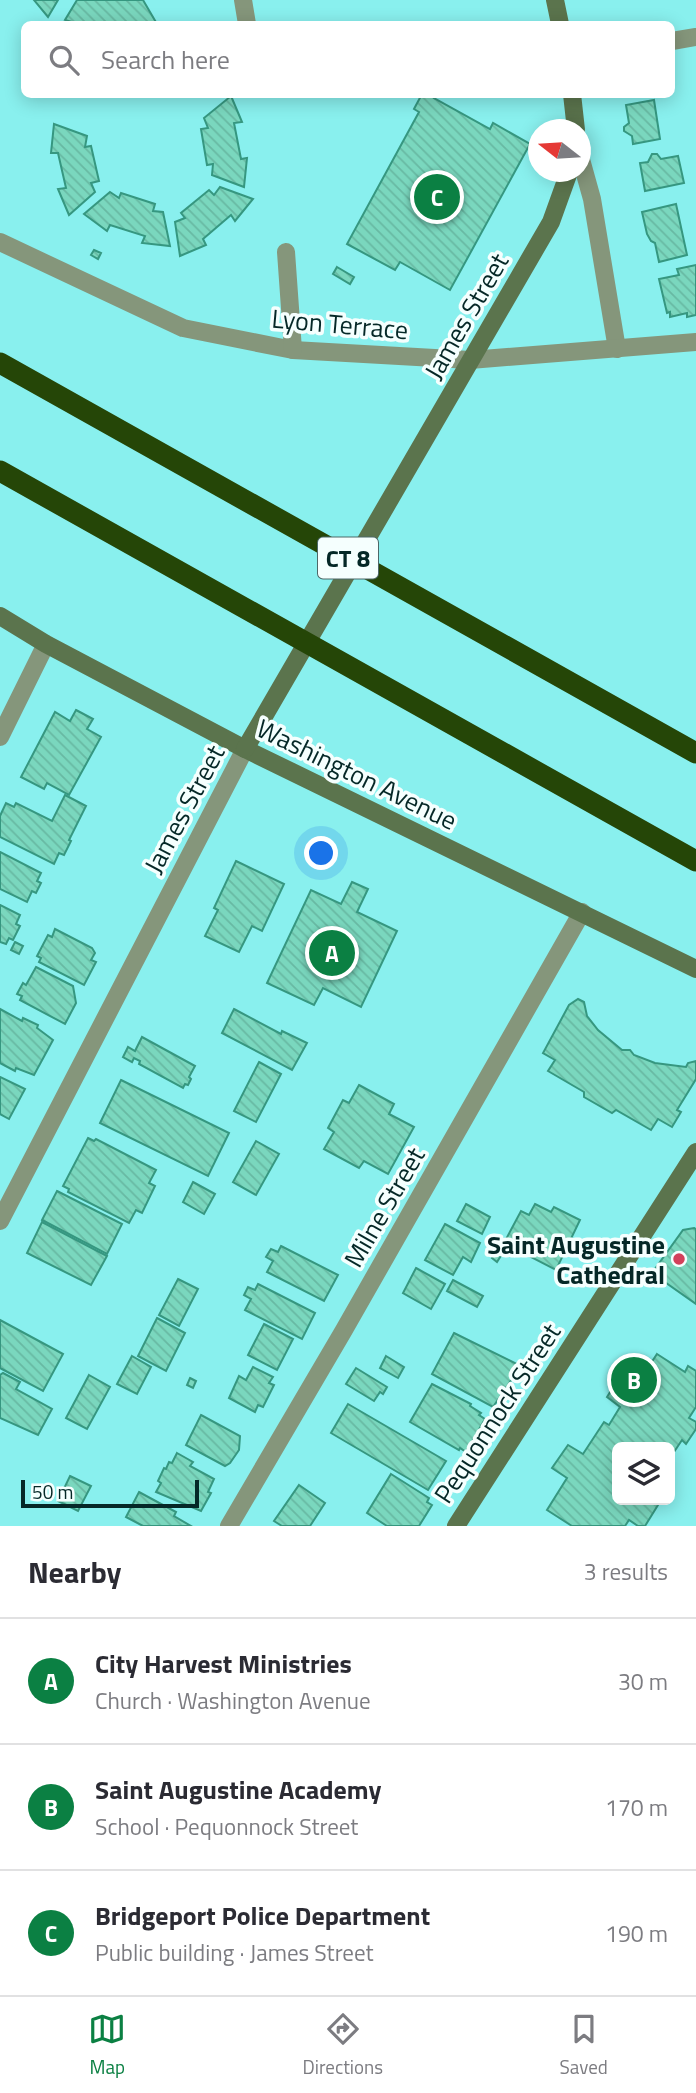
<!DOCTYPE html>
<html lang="en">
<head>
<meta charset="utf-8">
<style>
  body { margin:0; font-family:"Titillium Web",sans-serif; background:#f2f2f3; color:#2b2b33 }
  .controls { position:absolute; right:21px; bottom:21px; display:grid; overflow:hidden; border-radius:10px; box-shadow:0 4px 18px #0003 }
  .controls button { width:63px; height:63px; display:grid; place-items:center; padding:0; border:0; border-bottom:2px solid #e1e1e2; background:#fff; color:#2b2b33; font:35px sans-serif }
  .compass { position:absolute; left:528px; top:119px; width:63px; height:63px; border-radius:50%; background:#fff; box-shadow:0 4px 18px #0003; rotate:287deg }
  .scale { position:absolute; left:21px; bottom:18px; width:178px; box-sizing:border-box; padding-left:7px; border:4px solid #052827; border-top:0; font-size:19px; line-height:24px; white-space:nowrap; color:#052827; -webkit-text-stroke:5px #f5fffe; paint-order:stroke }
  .you { position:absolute; left:322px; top:854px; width:24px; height:24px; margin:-18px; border:5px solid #fff; border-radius:50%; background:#1a73e8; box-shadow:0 0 0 10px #1a73e833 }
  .badge { display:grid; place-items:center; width:46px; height:46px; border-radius:50%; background:#0b8043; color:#fff; font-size:23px; font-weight:700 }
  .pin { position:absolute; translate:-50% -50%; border:4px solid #fff; box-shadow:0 2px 7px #0006 }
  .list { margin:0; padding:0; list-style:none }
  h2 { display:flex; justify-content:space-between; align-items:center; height:91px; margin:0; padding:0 28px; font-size:30px }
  h2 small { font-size:23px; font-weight:400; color:#7c7c81 }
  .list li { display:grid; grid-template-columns:46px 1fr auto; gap:21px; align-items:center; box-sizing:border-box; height:126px; padding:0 28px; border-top:2px solid #e1e1e2 }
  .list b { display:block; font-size:26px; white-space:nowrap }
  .list p { margin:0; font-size:23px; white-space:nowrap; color:#7c7c81 }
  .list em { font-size:23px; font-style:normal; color:#7c7c81 }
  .icon { flex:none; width:38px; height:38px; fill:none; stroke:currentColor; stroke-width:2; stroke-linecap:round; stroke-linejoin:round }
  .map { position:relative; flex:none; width:696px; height:1526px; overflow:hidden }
  .search { position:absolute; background:#fff; box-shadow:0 4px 18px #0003; left:21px; right:21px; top:21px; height:77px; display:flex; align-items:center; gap:18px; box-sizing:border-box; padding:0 24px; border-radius:10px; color:#7c7c81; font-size:26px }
  .sheet { height:469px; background:#fff }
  nav { display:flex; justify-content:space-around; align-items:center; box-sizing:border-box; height:98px; border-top:2px solid #e1e1e2; background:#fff; font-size:19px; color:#7c7c81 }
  nav a { display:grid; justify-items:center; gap:4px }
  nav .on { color:#0b8043 }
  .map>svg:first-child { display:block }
  .building { fill:url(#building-back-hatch); stroke:#369780; stroke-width:2 }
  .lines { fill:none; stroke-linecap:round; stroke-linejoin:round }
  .street { stroke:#85967b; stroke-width:18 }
  .secondary { stroke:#5b744d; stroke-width:18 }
  .highway { stroke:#254607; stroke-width:21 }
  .poi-dot { fill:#d2415b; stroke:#f5fffe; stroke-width:2.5 }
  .labels { text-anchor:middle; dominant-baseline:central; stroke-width:7; stroke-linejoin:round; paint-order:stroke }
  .shield { fill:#f5fffe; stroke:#4d6868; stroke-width:2 }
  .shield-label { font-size:24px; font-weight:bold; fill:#052827 }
  .street-label { font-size:26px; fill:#052827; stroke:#f5fffe }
  .poi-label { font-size:26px; font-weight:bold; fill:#052827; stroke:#f5fffe; text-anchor:end }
</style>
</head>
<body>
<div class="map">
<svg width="696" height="1526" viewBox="0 0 696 1526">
  <defs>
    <pattern id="building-back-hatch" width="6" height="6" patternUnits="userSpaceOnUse" patternTransform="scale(1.75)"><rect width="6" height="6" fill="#7ad7be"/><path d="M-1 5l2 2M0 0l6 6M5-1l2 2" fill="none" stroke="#68b9a3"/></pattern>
  </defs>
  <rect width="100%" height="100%" fill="#89f0ee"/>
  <g class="building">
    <polygon points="34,0 58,0 48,17"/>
    <polygon points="77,0 143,0 157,24 94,22 93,24 79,24 65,20"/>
    <polygon points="422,94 436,94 434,98 490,129 493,123 530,144 450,290 400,262 395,270 347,244 419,112 414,109"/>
    <polygon points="231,96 242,122 234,123 241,159 247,158 244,187 212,175 213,164 207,165 201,129 208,128 204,118"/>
    <polygon points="654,100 660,139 633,144 632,136 624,131 624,127 629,123 626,105"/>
    <polygon points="54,124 87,136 85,147 91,146 99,181 91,183 95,192 69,215 58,189 66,188 58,153 51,153"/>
    <polygon points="652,154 657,154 661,159 678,156 684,183 645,191 640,163 648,162"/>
    <polygon points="220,187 253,199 235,221 231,215 203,239 206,245 180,256 175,222 185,218 181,213 209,190 214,195"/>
    <polygon points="110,192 119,198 121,193 155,204 153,211 163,212 170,246 142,243 145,236 110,225 107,231 84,214"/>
    <polygon points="676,204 687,255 659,262 655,243 651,241 647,234 642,212"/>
    <polygon points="94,250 101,253 98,259 91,255"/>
    <polygon points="696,265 696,315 687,317 687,313 670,317 670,312 667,313 659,279 679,275 677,269"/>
    <polygon points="337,267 354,277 350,284 333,274"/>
    <polygon points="76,710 93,719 87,729 101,737 69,795 47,783 44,789 21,777 55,712 70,721"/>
    <polygon points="65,795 86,806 69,840 71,841 64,855 59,853 54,864 0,837 0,816 6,803 14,807 16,803 52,821"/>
    <polygon points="0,852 41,873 37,881 41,883 36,893 32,891 27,902 0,889"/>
    <polygon points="236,861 284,884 262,931 252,926 239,952 205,936 218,910 214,908"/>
    <polygon points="352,882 368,889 357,912 397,931 361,1007 323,988 314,1005 267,983 311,890 341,904"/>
    <polygon points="0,905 20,915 16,924 20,926 13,940 9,938 6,944 0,942"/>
    <polygon points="55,929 92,948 95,953 91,960 96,962 84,985 39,962 41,958 37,956 48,935 52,937"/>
    <polygon points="15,942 23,946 19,954 11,950"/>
    <polygon points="36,967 73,986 76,1003 65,1024 20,1000 22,996 17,994 23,983 26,985"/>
    <polygon points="578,999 584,1002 587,1016 598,1030 622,1050 630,1050 634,1055 655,1063 686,1067 688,1063 696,1061 696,1079 677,1110 681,1112 672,1127 658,1119 651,1130 616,1110 612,1113 584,1097 584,1092 548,1071 555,1060 543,1053 569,1005"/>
    <polygon points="0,1009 22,1021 23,1018 38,1025 37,1028 53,1040 34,1075 16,1068 15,1071 0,1063"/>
    <polygon points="234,1009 281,1034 282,1031 307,1043 292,1070 222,1033"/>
    <polygon points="142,1037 195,1066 189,1077 191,1079 188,1085 185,1084 183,1088 139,1064 140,1061 134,1058 132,1062 123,1057 128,1047 135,1051"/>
    <polygon points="259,1062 281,1074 256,1122 234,1111"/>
    <polygon points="0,1077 25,1089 9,1119 0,1114"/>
    <polygon points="121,1080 229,1133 208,1176 100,1123"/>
    <polygon points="359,1085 394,1104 389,1114 414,1127 388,1174 364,1161 359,1168 324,1149 334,1132 328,1128 343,1100 349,1103"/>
    <polygon points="88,1138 94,1141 96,1139 156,1170 149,1183 155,1186 142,1213 136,1210 129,1223 68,1192 69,1189 63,1186"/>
    <polygon points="256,1141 279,1154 256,1195 233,1182"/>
    <polygon points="193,1182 215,1194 204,1214 183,1202"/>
    <polygon points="57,1191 122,1224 107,1254 42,1220"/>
    <polygon points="466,1204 490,1217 482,1234 457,1221"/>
    <polygon points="535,1204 551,1212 554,1207 580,1220 556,1270 504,1243 521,1211 529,1215"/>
    <polygon points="42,1222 107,1256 91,1285 27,1253"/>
    <polygon points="445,1224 480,1243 471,1262 463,1257 453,1275 425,1260"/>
    <polygon points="694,1228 696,1229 696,1304 652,1273 683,1230"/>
    <polygon points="281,1246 338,1275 324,1301 267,1272 273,1261 266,1257 271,1249 278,1252"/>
    <polygon points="497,1251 502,1254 497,1262 492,1258"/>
    <polygon points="416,1268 445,1284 431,1309 403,1293"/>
    <polygon points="178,1279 198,1289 179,1326 159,1315"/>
    <polygon points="453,1280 483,1296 477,1307 447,1291"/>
    <polygon points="258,1284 315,1313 302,1339 245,1310 251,1299 244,1295 248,1287 255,1290"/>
    <polygon points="157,1318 185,1333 166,1371 138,1356"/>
    <polygon points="0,1320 63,1354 43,1391 0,1368"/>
    <polygon points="264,1324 293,1339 277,1370 248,1355"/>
    <polygon points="454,1333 519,1365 518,1370 493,1407 432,1374"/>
    <polygon points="657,1354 685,1372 688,1366 696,1371 696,1407 689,1418 696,1422 696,1429 686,1444 682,1440 670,1458 670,1447 617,1447 617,1500 651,1500 658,1505 645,1526 638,1526 629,1520 625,1526 572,1526 547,1510 567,1478 552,1468 568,1445 583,1454 604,1422 609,1425 620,1407 607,1397 626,1367 642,1377"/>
    <polygon points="132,1356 151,1367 137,1394 117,1384"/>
    <polygon points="386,1356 404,1367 398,1378 380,1368"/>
    <polygon points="253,1367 273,1377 269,1383 274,1385 263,1407 258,1405 255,1412 229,1398 239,1376 246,1380"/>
    <polygon points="356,1368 387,1387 383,1394 380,1392 374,1401 346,1384"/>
    <polygon points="3,1373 20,1382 16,1389 52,1409 38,1435 0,1418 0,1375"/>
    <polygon points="89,1375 110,1387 87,1429 66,1418"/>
    <polygon points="190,1378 196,1381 193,1388 187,1385"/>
    <polygon points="432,1384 471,1404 470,1406 481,1413 479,1415 485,1419 466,1452 460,1448 459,1450 410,1422"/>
    <polygon points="348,1404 446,1461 428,1490 331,1433"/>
    <polygon points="201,1415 240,1436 239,1450 230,1463 225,1466 186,1445"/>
    <polygon points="177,1453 193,1462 190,1466 214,1479 208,1492 211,1493 201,1511 156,1492 161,1483 158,1481 164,1468 166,1469 169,1462 172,1463"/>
    <polygon points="391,1474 429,1498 427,1502 432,1505 419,1526 387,1526 367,1513"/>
    <polygon points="70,1476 91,1486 78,1511 58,1501"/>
    <polygon points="299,1485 325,1503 310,1526 282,1526 274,1521"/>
    <polygon points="139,1492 176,1512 174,1516 191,1526 143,1526 126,1517"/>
  </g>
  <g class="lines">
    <g class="street">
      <polyline points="243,0 247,24"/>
      <polyline points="672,41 696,37"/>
      <polyline points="580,156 592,199 617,349"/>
      <polyline points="0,242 183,328 293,350 470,360 696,342"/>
      <polyline points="286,252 293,350"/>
      <polyline points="0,737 46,644"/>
      <polyline points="0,1221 245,749"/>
      <polyline points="229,1526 344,1330 582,912"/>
    </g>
    <g class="secondary">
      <polyline points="555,0 560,24"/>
      <polyline points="572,94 576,130"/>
      <polyline points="0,616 46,644 245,749 696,969"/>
      <polyline points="245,749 551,222 569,172"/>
      <polyline points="456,1526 696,1152"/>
    </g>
    <g class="highway">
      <polyline points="0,363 696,753"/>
      <polyline points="0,471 696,861"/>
    </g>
  </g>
  <circle class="poi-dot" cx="679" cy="1259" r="7"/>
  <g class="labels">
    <rect class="shield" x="318" y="537.5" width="60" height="41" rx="5"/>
    <g class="shield-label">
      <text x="348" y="558">CT 8</text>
    </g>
    <g class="street-label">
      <text transform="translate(466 316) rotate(-60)">James Street</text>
      <text transform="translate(340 324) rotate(5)">Lyon Terrace</text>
      <text transform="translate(357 774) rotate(26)">Washington Avenue</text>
      <text transform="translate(184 809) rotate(-62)">James Street</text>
      <text transform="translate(384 1207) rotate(-60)">Milne Street</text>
      <text transform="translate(497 1413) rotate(-57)">Pequonnock Street</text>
    </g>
    <g class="poi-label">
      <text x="665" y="1244">Saint Augustine<tspan x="665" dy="30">Cathedral</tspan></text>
    </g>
  </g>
</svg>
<div class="controls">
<button><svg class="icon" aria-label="layers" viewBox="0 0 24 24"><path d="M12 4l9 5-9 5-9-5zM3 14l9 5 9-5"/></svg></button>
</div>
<svg class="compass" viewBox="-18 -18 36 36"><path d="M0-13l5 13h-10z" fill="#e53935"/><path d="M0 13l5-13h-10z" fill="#7c7c81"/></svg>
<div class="scale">50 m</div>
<div class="you"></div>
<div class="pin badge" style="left:332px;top:953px">A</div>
<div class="pin badge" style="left:634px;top:1380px">B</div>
<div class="pin badge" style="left:437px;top:197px">C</div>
<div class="search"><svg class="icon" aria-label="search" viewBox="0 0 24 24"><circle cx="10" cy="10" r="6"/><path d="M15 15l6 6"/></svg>Search here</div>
</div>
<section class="sheet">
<h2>Nearby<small>3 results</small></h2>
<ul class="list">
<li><span class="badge">A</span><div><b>City Harvest Ministries</b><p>Church · Washington Avenue</p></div><em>30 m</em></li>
<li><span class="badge">B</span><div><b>Saint Augustine Academy</b><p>School · Pequonnock Street</p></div><em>170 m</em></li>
<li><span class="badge">C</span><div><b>Bridgeport Police Department</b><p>Public building · James Street</p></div><em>190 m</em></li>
</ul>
</section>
<nav>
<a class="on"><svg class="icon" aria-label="map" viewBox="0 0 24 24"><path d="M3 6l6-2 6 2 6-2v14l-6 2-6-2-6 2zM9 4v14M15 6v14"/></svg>Map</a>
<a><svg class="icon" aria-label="directions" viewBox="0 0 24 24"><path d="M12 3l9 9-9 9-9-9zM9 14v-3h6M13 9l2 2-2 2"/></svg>Directions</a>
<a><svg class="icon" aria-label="saved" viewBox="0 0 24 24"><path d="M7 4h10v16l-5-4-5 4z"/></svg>Saved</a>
</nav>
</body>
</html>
